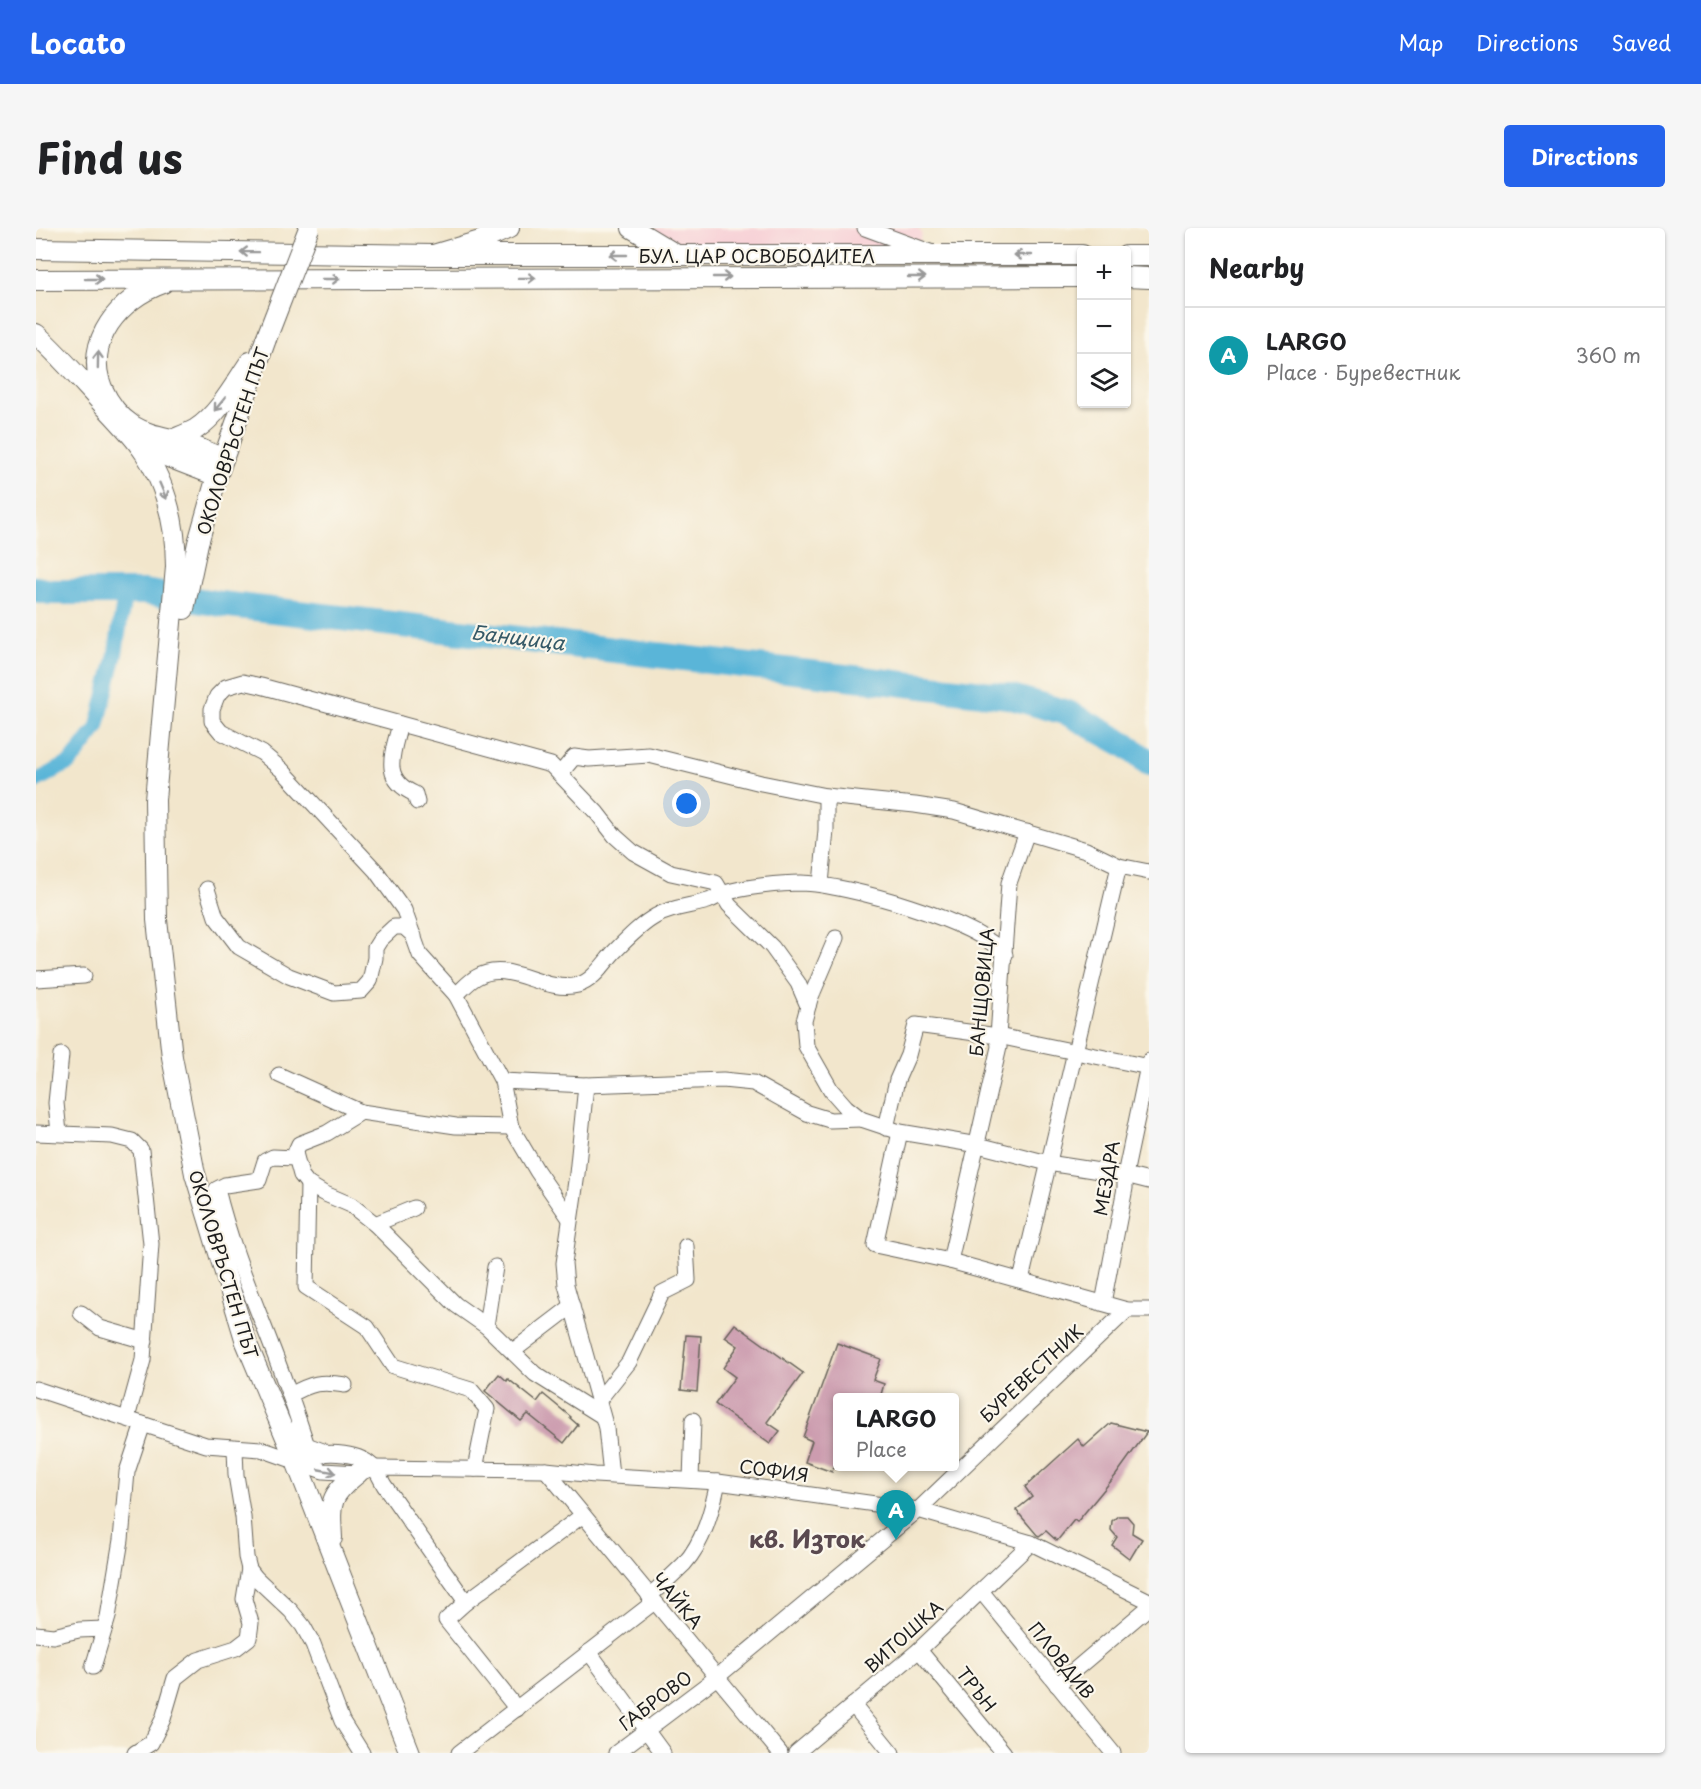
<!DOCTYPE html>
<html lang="en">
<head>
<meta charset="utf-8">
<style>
  body { margin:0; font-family:"Playpen Sans",sans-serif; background:#f6f6f6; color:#202124 }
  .controls { position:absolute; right:18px; top:18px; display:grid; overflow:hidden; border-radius:6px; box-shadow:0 2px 4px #0004 }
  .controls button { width:54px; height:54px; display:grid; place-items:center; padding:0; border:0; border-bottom:2px solid #e0e0e0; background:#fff; color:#202124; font:30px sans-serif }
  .you { position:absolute; left:651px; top:576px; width:21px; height:21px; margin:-15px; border:4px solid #fff; border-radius:50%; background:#1a73e8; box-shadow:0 0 0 9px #1a73e833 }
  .badge { display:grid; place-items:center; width:39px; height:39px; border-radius:50%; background:#2563eb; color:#fff; font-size:20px; font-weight:700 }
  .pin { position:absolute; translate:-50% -50px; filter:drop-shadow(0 2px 3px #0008) }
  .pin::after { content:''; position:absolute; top:32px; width:21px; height:18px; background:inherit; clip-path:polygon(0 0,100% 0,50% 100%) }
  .popup { position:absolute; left:797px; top:1165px; width:126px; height:78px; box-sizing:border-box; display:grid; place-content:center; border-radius:6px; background:#fff; filter:drop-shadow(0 2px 4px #0005); font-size:20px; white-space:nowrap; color:#757577 }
  .popup b { font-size:22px; color:#202124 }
  .popup::after { content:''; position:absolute; left:50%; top:100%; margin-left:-12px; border:12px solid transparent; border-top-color:#fff }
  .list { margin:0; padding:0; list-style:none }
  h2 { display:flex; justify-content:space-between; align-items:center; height:78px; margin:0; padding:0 24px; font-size:26px }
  h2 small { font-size:20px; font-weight:400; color:#757577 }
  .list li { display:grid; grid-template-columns:39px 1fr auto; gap:18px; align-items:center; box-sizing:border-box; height:96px; padding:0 24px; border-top:2px solid #e0e0e0 }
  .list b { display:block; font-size:22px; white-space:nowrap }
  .list p { margin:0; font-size:20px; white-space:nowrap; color:#757577 }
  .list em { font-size:20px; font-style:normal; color:#757577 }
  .icon { flex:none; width:33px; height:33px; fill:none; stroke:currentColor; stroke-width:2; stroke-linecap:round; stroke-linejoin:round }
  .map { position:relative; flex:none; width:1113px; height:1525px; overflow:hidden; border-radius:6px }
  header { display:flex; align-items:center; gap:36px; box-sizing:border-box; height:84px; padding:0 30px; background:#2563eb; color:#fff }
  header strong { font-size:28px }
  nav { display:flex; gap:33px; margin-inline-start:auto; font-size:21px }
  .intro { display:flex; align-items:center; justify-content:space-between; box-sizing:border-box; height:144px; padding:0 36px }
  h1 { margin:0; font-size:42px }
  .button { padding:15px 27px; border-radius:6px; background:#2563eb; color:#fff; font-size:21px; font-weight:700 }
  main { display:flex; gap:36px; padding:0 36px }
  aside { flex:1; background:#fff; border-radius:6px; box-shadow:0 2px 4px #0004 }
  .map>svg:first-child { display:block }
  .built { fill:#f7cfd5 }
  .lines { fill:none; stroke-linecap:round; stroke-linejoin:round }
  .canal { stroke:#5ab5d8; stroke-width:15 }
  .river { stroke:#5ab5d8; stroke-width:26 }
  .building { fill:#cc9caf }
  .minor-casing { stroke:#67635a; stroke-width:17 }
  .major-casing { stroke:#67635a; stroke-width:22 }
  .minor { stroke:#fff; stroke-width:15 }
  .major { stroke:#fff; stroke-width:20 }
  .major-bridge-casing { stroke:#67635a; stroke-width:22; stroke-linecap:butt }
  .major-bridge { stroke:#fff; stroke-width:20 }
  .oneway { stroke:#999 }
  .labels { text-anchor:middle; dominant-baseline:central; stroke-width:4.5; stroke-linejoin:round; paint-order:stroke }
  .street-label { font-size:18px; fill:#1c1c1c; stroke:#fbf7ec }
  .water-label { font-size:20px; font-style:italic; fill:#355967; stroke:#fbf7ec }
  .district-label { font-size:24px; font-weight:bold; fill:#5a494f; stroke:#fbf7ec }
</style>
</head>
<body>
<header>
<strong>Locato</strong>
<nav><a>Map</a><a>Directions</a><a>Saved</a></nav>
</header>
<div class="intro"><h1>Find us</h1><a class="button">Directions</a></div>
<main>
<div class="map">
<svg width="1113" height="1525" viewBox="0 0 1113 1525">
  <rect width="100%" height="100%" fill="#fbf7ec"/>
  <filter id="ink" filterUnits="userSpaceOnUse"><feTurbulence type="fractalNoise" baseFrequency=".0167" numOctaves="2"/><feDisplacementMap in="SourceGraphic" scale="12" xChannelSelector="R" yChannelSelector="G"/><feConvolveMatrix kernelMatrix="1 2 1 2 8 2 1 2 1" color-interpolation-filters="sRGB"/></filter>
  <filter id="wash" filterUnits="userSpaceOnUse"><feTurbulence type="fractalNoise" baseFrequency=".008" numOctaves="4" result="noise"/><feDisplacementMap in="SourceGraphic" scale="24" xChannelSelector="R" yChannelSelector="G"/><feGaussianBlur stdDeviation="1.35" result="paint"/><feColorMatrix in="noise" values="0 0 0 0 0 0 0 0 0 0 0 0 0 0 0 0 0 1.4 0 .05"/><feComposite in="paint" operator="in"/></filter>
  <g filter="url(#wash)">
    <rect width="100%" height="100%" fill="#f2e6cc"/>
    <polygon class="built" points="620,0 881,0 886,5 883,20 645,17 620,5"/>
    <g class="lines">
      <polyline class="canal" points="0,553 35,534 61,500 79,428 89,364"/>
      <polyline class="river" points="0,361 15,364 108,364 185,376 972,468 1032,485 1090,517 1113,535"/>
    </g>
    <g id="blocks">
      <g class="building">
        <polygon points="699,1096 767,1145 731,1194 744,1203 734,1216 679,1176 699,1149 687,1140 702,1118 689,1109"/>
        <polygon points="650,1107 665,1108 661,1164 645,1162"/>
        <polygon points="801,1115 845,1131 837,1152 848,1156 844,1170 801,1170 801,1228 796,1244 769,1234 776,1213 767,1209"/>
        <polygon points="463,1146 471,1153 472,1151 501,1174 507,1166 535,1189 534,1190 542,1197 528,1215 492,1186 485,1193 449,1163"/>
        <polygon points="1075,1195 1111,1204 1080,1247 1041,1294 1038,1292 1021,1313 1010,1303 1003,1308 1001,1307 980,1282 996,1269 989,1259 1042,1211 1048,1219"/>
        <polygon points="1082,1288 1091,1288 1097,1295 1096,1305 1106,1311 1094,1331 1076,1317 1081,1309 1075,1302 1076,1293"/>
      </g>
    </g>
  </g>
  <g filter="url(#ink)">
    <use href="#blocks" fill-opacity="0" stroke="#67635a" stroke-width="1.5"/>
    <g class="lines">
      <g class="minor-casing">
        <g id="minor">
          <polyline points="829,0 894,24"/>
          <path d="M364,496C357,525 344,551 379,566L381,574"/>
          <polyline points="524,546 538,529 553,531 613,527 725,555 790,568 879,577 918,583 1050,622 1083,638 1113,644"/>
          <polyline points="785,656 790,602 790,568"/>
          <polyline points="171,661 180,689 203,719 253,748 298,765 325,763 334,753 339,730 339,720 344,712 358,699 368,699 378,708"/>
          <polyline points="800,710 774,771 768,793 770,818 795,862 810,879 825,891 864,904 942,917 1012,935 1089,947 1113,953"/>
          <polyline points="0,751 48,748"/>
          <path d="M420,767C427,761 433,753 441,749C473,730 507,766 542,757C557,753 568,735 578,724C590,712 605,696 620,688C635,679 656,678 672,673C678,671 683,667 689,665C707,659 746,655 765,655C809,656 943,693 969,727"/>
          <polyline points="243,847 325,884 420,898 475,899"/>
          <polyline points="466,853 550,857 687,852 717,855 771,885 794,892 825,891"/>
          <polyline points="550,857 541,946 528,1035 530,1057 570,1200 575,1247"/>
          <polyline points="325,884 291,905 263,916 259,925 265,947 272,956 287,965 315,977 339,996 420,1077 450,1098 499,1146 566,1188"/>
          <polyline points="850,900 861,852 872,827 880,797 962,808 1113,839"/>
          <polyline points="864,904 839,1017 914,1033 1091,1082 1113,1082"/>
          <polyline points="0,905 76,908 96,913 105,922 115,1016 107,1132 91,1190"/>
          <polyline points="23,905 20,875 25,827"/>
          <path d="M259,930L237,929L229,933L223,952L189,957L181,961C192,1006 208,1048 225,1091C242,1134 258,1177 272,1221"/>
          <polyline points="272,956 270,1059 331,1099 357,1138 435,1162 451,1181 439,1241"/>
          <polyline points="534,991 501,943 475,899 466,853 420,767 384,727 368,682 340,643 246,542 226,525 185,504 176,493 176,481 181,468 190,459 207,454 225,458 515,537 561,585 579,608 597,624 635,645 680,655 693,677 736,719 762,755 772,778"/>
          <polyline points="339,996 378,980"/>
          <polyline points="914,1033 963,819 962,808 973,655 991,604"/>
          <polyline points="985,1052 1083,638"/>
          <polyline points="1067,1075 1089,960 1089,947 1113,833"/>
          <polyline points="45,1085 64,1100 109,1113"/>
          <polyline points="450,1098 459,1039"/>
          <polyline points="477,1123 536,1078"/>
          <polyline points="0,1161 170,1217 225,1221 287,1243 322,1245 338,1240 510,1242 559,1247 682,1254 882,1282 995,1315 1113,1373"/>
          <path d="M254,1167C276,1155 284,1153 309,1157"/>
          <polyline points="562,1173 593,1134 626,1065 652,1052 650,1018"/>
          <polyline points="199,1220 200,1247 207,1289 210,1329 213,1341 220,1350 255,1383 267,1398 277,1416 306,1493 326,1525"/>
          <path d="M274,1228C293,1223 324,1224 338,1240C342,1244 345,1252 348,1257L430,1374"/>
          <polyline points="510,1242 744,1525"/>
          <polyline points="655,1252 657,1192"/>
          <polyline points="945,1363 1077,1525"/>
          <path d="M613,1368C625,1358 637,1347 648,1336C668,1314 676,1282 682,1254"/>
          <polyline points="0,1406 17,1408 43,1402 68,1401"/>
          <polyline points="883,1422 968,1525"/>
          <polyline points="553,1424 627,1525"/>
          <polyline points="57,1439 72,1389 85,1312 91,1244 107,1196"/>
          <polyline points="1021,1457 1113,1379"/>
          <polyline points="817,1477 856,1525"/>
          <polyline points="481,1481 410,1392 430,1374 547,1287"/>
          <polyline points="99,1525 115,1515 127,1491 139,1450 162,1432 200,1420 213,1410 215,1395 208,1371 213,1341"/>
          <polyline points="423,1525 618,1374"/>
          <polyline points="580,1525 681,1449 882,1282 1091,1082"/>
          <polyline points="760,1525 883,1422 995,1315"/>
        </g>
      </g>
      <g class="major-casing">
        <g id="major">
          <polyline points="596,0 639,26"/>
          <polyline points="0,21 397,27 444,13 473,0"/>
          <polyline points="397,27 1046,27"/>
          <polyline points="1090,28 1113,28"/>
          <polyline points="1090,49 1113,50"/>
          <polyline points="0,52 1046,49"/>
          <path d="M127,55C84,70 47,113 66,160C73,176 83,189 97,198C110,206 122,208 136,211C153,215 171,224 187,231"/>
          <path d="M0,106C23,127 43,150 64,173C77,187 92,202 104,218C130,254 140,295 140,339L119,572L121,692L136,829L159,946L210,1114L260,1233L374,1525"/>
          <path d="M138,211C145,208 153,205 160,201C183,186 199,156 214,134"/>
          <polyline points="104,218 181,248"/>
          <polyline points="148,381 162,315 181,248 230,111"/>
          <polyline points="250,1203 266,1218 285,1225"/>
          <path d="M296,1310C294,1274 293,1268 322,1245"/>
        </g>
      </g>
      <use href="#minor" class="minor"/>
      <use href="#major" class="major"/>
      <g class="major-bridge-casing">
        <polyline id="major-bridge" points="230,111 273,0"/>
      </g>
      <use href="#major-bridge" class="major-bridge"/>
    </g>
    <defs><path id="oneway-shaft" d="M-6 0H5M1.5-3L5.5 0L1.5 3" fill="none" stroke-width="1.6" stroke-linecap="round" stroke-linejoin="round" transform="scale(1.5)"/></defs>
    <g class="oneway">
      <use href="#oneway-shaft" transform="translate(213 24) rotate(-179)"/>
      <use href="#oneway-shaft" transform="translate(582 27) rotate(-180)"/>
      <use href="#oneway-shaft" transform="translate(987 27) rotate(-180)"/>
      <use href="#oneway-shaft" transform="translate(686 49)"/>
      <use href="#oneway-shaft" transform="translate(881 49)"/>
      <use href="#oneway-shaft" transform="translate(491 50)"/>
      <use href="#oneway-shaft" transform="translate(58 51)"/>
      <use href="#oneway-shaft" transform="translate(295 51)"/>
      <use href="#oneway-shaft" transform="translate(62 132) rotate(-89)"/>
      <use href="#oneway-shaft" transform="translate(184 176) rotate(129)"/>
      <use href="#oneway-shaft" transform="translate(127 263) rotate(67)"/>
      <use href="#oneway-shaft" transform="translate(291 1243) rotate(11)"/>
    </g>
  </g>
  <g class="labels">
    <g class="street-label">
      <text x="721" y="27">БУЛ. ЦАР ОСВОБОДИТЕЛ</text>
      <text transform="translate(196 213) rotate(-72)">ОКОЛОВРЪСТЕН ПЪТ</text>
      <text transform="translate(945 764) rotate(-85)">БАНЩОВИЦА</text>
      <text transform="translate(1070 950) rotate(-80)">МЕЗДРА</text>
      <text transform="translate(188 1036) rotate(73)">ОКОЛОВРЪСТЕН ПЪТ</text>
      <text transform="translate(995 1145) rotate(-43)">БУРЕВЕСТНИК</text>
      <text transform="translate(738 1242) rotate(8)">СОФИЯ</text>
      <text transform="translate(642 1372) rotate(50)">ЧАЙКА</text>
      <text transform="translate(867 1408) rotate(-42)">ВИТОШКА</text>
      <text transform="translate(1026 1432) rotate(51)">ПЛОВДИВ</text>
      <text transform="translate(941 1461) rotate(51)">ТРЪН</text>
      <text transform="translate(619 1472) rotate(-37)">ГАБРОВО</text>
    </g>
    <g class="water-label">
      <text transform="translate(482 409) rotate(7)">Банщица</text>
    </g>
    <g class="district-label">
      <text x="771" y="1310">кв. Изток</text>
    </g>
  </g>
</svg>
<div class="controls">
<button>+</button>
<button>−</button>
<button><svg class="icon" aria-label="layers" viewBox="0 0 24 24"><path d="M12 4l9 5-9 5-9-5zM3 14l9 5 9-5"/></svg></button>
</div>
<div class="you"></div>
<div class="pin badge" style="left:860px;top:1312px;background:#0f9aa8">A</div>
<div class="popup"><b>LARGO</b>Place</div>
</div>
<aside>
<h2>Nearby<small></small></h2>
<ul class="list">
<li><span class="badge" style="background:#0f9aa8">A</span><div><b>LARGO</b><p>Place · Буревестник</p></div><em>360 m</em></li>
</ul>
</aside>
</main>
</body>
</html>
